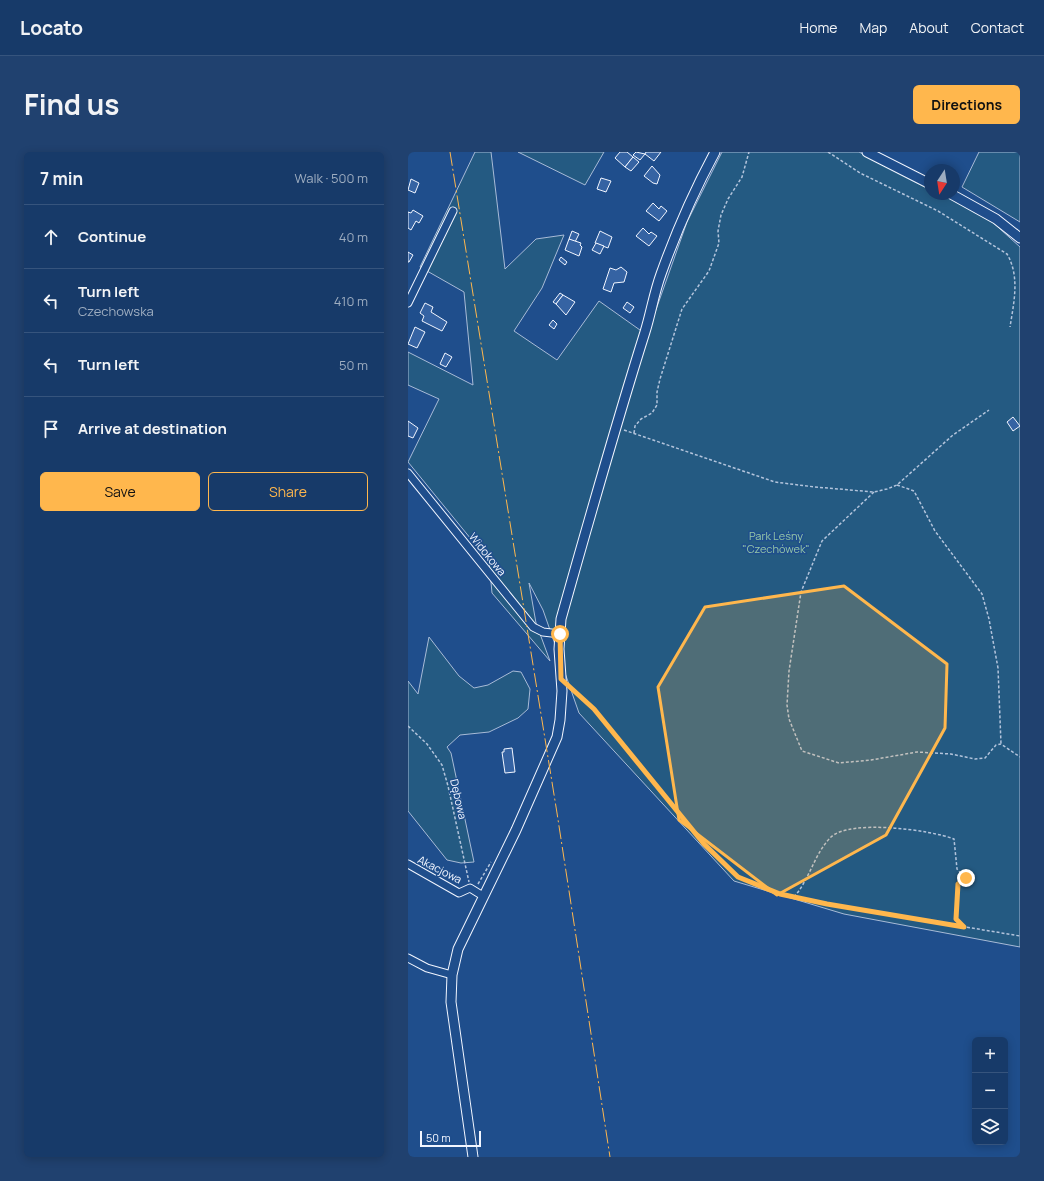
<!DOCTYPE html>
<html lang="en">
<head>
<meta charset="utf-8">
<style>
  body { margin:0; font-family:Manrope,sans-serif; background:#20416f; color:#f1f3f6 }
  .controls { position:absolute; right:12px; bottom:12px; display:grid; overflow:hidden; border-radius:6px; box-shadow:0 2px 10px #0003 }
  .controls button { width:36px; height:36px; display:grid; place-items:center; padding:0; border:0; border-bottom:1px solid #36547d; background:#173a69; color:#f1f3f6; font:20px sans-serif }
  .compass { position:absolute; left:516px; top:12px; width:36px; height:36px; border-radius:50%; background:#173a69; box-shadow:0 2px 10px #0003; rotate:192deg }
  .scale { position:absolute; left:12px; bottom:10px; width:61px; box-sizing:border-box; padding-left:4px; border:2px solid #f2f6ff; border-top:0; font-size:11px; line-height:14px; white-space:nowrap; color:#f2f6ff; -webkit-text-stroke:3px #1f4e8c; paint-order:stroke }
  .stop { position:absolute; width:12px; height:12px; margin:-9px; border:3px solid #ffb74d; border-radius:50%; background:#fff }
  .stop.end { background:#ffb74d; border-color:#fff; box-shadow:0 1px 4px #0008 }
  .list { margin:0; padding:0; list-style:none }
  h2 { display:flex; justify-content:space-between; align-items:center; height:52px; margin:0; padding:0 16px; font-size:17px }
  h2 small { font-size:13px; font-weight:400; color:#9eadc0 }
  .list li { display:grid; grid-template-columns:26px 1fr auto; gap:12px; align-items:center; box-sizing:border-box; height:64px; padding:0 16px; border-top:1px solid #36547d }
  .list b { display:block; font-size:15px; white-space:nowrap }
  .list p { margin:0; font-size:13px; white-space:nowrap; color:#9eadc0 }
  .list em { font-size:13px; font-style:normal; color:#9eadc0 }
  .actions { display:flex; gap:8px; padding:12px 16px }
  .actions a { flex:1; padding:9px 0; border:1px solid #ffb74d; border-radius:6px; text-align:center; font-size:14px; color:#ffb74d }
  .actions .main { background:#ffb74d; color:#111 }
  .icon { flex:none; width:22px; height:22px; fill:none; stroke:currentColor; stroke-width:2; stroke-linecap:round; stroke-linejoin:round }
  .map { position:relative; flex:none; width:612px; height:1005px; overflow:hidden; border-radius:6px }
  header { display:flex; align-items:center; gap:24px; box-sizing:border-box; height:56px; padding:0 20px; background:#173a69; border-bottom:1px solid #36547d }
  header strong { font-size:19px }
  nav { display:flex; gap:22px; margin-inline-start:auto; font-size:14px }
  .intro { display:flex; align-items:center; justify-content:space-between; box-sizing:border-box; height:96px; padding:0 24px }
  h1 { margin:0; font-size:28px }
  .button { padding:10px 18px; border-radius:6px; background:#ffb74d; color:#111; font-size:14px; font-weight:700 }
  main { display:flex; gap:24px; padding:0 24px }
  aside { flex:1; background:#173a69; border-radius:6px; box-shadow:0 2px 10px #0003 }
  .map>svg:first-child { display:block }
  .green { fill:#245a82; stroke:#a8bbd7 }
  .building { fill:#3563a3; stroke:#f2f6ff }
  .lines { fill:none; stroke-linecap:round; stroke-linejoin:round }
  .minor-casing { stroke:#f2f6ff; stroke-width:9 }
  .tertiary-casing { stroke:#f2f6ff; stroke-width:11 }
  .path { stroke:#b3c4dc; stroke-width:1.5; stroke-dasharray:3 2; stroke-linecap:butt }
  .minor { stroke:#1f4e8c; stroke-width:7 }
  .tertiary { stroke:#1f4e8c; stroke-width:9 }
  .power { stroke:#ffb74d; stroke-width:1; stroke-dasharray:14 3 2 3; stroke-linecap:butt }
  .route { stroke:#ffb74d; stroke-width:5 }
  .marked { fill:#ffb74d; fill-opacity:0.2; stroke:#ffb74d; stroke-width:3; stroke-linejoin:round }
  .labels { text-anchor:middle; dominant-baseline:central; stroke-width:3; stroke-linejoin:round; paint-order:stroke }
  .park-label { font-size:11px; fill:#97c8a6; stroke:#1f4e8c }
  .street-label { font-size:11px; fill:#f2f6ff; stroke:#1f4e8c }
</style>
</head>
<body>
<header>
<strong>Locato</strong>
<nav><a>Home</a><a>Map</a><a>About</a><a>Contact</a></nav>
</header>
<div class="intro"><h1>Find us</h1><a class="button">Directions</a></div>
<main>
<aside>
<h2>7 min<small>Walk · 500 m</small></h2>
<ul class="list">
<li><svg class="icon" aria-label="ahead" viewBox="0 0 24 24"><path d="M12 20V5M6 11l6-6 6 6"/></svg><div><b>Continue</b></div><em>40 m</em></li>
<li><svg class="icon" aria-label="left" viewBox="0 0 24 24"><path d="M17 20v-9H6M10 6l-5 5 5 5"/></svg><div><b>Turn left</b><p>Czechowska</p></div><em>410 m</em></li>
<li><svg class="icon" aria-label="left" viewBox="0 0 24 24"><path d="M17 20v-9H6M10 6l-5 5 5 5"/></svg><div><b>Turn left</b></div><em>50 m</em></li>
<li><svg class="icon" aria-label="arrive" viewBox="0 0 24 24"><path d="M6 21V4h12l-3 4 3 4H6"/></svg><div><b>Arrive at destination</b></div></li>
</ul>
<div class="actions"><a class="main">Save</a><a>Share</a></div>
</aside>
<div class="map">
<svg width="612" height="1005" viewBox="0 0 612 1005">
  <rect width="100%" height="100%" fill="#1f4e8c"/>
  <g class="green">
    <polygon points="67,0 83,0 97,117 128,87 156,83 134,136 106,179 149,208 191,149 239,183 279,70 314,0 451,0 522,35 522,42 535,42 580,66 612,95 612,795 436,762 326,729 171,561 135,458 121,431 128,471 142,509 84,441 81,409 0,310 31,247 0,233 0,200 65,233 56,140 12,115"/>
    <polygon points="110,0 196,0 177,33"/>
    <polygon points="571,0 612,0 612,70 554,35"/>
    <polygon points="21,485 51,524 66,536 80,533 105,519 113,520 122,537 120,557 110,566 81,580 52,583 39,595 43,601 66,710 53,711 39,708 0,659 0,529 10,542"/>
  </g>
  <g class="building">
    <polygon points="212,0 219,0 225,5 217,15 207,6"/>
    <polygon points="228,0 237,2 232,8 225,3"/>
    <polygon points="238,0 253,0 246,9 237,2"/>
    <polygon points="225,5 231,10 223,19 217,15"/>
    <polygon points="244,14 252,23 249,32 245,31 236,24"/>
    <polygon points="193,26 203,29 198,40 189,37"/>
    <polygon points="3,27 11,31 7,41 0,38"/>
    <polygon points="245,51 251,57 253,54 259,59 251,69 238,59"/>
    <polygon points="5,58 15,64 11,71 8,69 3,78 0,76 0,60 3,61"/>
    <polygon points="235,76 241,82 243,80 249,84 241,94 228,84"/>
    <polygon points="164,79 171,82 167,90 161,87"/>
    <polygon points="192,79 204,85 200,96 187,91"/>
    <polygon points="161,87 173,91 172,93 174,95 171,104 157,98"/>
    <polygon points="188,91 196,94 192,102 184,98"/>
    <polygon points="0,100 5,103 1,110 0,110"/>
    <polygon points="153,105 159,110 157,113 151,108"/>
    <polygon points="213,115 219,120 216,130 206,131 203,140 195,137 202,116 208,118"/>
    <polygon points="152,141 155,143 148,152 145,150"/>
    <polygon points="155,143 167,150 158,163 148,152"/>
    <polygon points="219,150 226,155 222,161 215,156"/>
    <polygon points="17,151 25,155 23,160 39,170 34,179 14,169 16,164 12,161"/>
    <polygon points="145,168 149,172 146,177 141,173"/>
    <polygon points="7,175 17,180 9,196 0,192"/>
    <polygon points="37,201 44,205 38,215 32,212"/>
    <polygon points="605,265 612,274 605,279 599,270"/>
    <polygon points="0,269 10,276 5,286 0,284"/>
    <polygon points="104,596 107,620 97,621 94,600 96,600 96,597"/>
  </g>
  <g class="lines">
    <g class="minor-casing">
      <g id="minor">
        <polyline points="0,151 45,59"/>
        <polyline points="0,321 125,475 135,480 152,482"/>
        <polyline points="0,712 51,741 62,736 75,744"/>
        <polyline points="0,806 19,816 44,823"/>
      </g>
    </g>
    <g class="tertiary-casing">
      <g id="tertiary">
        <polyline points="459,0 522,32"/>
        <polyline points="543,42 588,67 612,86"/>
        <path d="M65,1005L43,850L44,823L50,797L108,678L149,585L152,568L154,539L151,497L153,467C180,371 207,275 237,180C243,161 246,141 253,122C268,80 286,39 307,0"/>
      </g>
    </g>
    <g class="path">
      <path d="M420,0L452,21L530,59L599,102C612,124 606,150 602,175"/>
      <polyline points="216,278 367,330 407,335 466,340 479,337 489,333 545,283 581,258"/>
      <polyline points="226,281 227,274 233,267 244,261 249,253 249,240 252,227 274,157 301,119 311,91 310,79 313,63 320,47 334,25 341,0"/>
      <polyline points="489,333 506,339 527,379 574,442 581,467 590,516 593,592"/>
      <polyline points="466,340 414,389 393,440 381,519 379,553 381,567 394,599 431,611 463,608 509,600 543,602 567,607 577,606 588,593 593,592 612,605"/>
      <polyline points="162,534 186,557 296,692 330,725 372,742 419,752 612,784"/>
      <polyline points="0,574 19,592 34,613 40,634 61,730"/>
      <polyline points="70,732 83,710"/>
      <path d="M386,745C402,727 406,702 423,685C442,667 523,678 546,687L549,717L557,726L550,732L548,767L555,774"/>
    </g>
    <use href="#minor" class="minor"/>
    <use href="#tertiary" class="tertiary"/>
    <polyline class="power" points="42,0 149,661 202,1005"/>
  </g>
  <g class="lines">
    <polyline class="route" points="152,482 153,527 186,557 296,692 330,725 372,742 419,752 556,775 548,767 550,732 558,726"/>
  </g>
  <path class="marked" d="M436,434L539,512L537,576L478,683L369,743L271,668L250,535L297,455Z"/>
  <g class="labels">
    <g class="park-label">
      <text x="368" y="383">Park Leśny<tspan x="368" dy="13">"Czechówek"</tspan></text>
    </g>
    <g class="street-label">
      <text transform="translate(80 402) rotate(51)">Widokowa</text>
      <text transform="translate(51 647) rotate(77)">Dębowa</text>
      <text transform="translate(32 717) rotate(27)">Akacjowa</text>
    </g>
  </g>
</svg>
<div class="controls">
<button>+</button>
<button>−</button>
<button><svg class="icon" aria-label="layers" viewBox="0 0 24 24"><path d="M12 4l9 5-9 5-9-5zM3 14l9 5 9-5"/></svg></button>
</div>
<svg class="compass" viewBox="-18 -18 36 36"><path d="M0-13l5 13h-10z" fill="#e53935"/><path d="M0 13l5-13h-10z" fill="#9eadc0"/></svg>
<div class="scale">50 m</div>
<div class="stop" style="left:152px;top:482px"></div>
<div class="stop end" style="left:558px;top:726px"></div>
</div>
</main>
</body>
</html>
